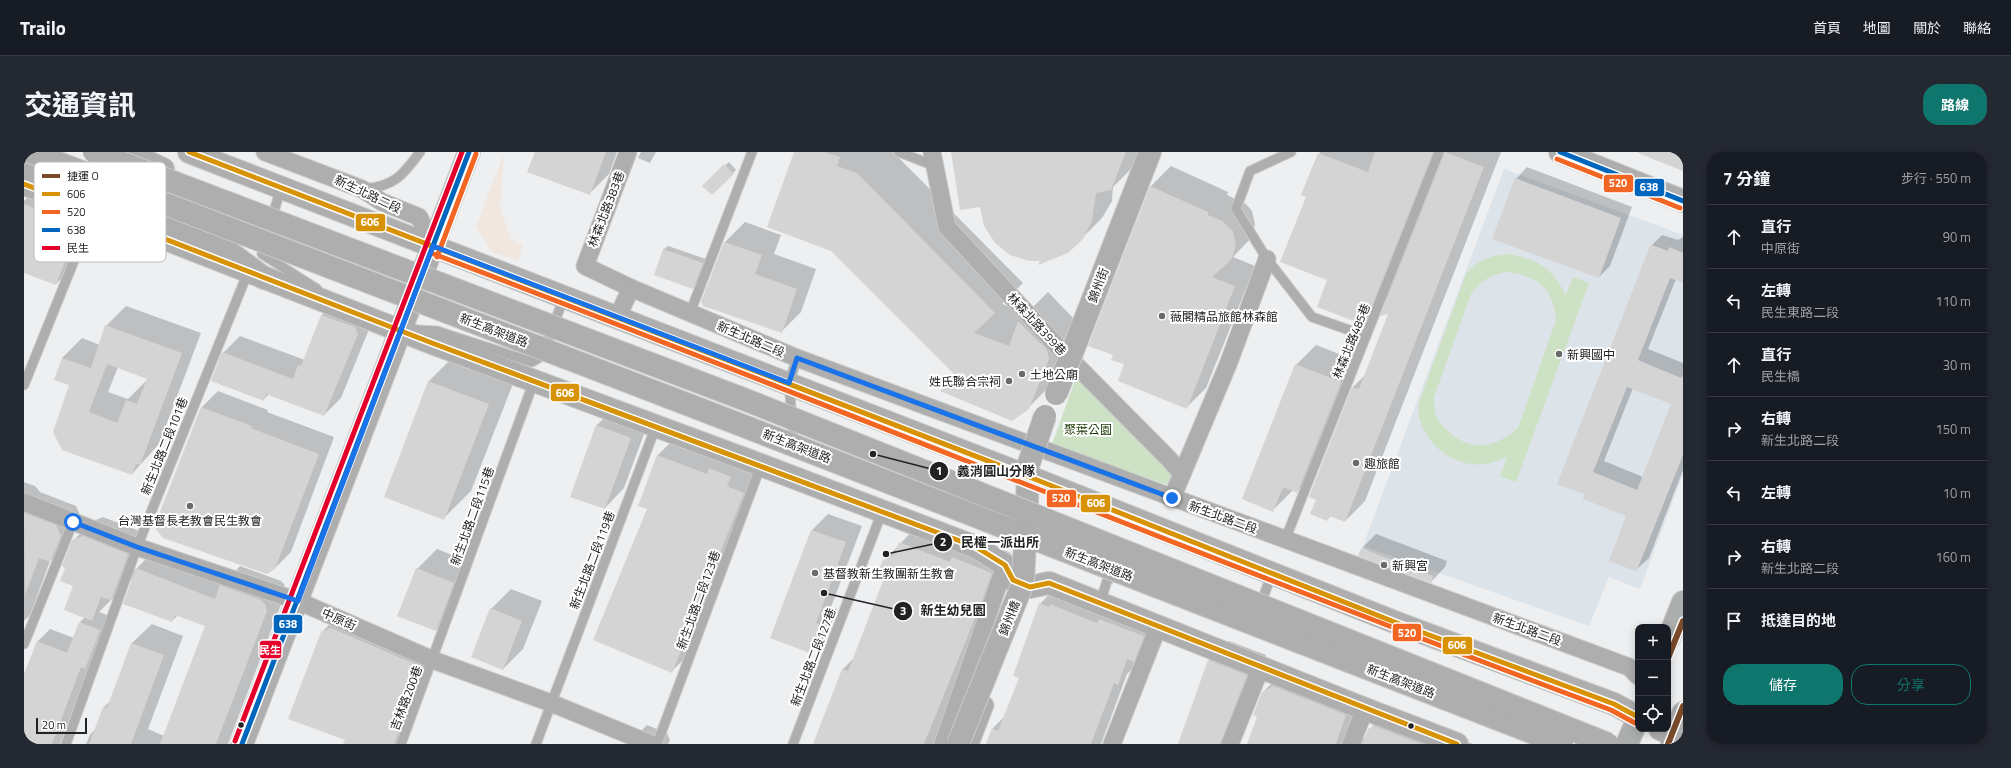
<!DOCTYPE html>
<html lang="zh-TW">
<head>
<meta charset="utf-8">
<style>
  body { margin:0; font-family:"Titillium Web","Noto Sans TC",sans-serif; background:#242831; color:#f1f3f6 }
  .controls { position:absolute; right:12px; bottom:12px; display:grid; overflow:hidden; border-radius:8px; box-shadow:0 2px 10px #0003 }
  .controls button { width:36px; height:36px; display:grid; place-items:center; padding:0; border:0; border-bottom:1px solid #363941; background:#171b24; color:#f1f3f6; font:20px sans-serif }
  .scale { position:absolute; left:12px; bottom:10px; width:51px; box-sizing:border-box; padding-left:4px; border:2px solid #212224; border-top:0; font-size:11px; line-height:14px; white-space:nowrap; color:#212224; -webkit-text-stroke:3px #fff; paint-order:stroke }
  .stop { position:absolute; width:12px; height:12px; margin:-9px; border:3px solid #1a73e8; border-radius:50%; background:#fff }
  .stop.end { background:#1a73e8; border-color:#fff; box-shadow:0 1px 4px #0008 }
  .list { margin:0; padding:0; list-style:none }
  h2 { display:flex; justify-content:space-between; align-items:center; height:52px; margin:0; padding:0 16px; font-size:17px }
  h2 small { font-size:13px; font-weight:400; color:#9ea1a6 }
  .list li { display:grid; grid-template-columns:26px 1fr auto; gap:12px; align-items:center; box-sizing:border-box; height:64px; padding:0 16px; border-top:1px solid #363941 }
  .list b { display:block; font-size:15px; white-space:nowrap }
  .list p { margin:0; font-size:13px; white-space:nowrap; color:#9ea1a6 }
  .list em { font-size:13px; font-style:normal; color:#9ea1a6 }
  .actions { display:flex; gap:8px; padding:12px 16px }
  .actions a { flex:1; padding:9px 0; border:1px solid #0f766e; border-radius:16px; text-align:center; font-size:14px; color:#0f766e }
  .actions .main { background:#0f766e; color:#fff }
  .icon { flex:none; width:22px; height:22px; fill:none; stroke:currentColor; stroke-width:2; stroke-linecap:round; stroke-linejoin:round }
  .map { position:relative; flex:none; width:1659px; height:592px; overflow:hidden; border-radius:16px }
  header { display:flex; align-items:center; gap:24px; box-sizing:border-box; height:56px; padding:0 20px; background:#171b24; border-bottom:1px solid #363941 }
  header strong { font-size:19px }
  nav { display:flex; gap:22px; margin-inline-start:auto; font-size:14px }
  .intro { display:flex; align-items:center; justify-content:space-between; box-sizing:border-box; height:96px; padding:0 24px }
  h1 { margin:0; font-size:28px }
  .button { padding:10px 18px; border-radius:16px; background:#0f766e; color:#fff; font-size:14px; font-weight:700 }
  main { display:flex; gap:24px; padding:0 24px }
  aside { flex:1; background:#171b24; border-radius:16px; box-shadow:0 2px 10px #0003 }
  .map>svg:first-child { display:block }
  .built { fill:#dce3e9 }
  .industrial { fill:#f1e7df }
  .green { fill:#cde2c4; fill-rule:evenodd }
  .shadow { fill:#0003; fill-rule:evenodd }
  .building { fill:#d5d4d5; fill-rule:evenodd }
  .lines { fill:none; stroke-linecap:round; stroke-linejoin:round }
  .service-casing { stroke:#c9cacb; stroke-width:11 }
  .minor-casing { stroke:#c9cacb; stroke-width:19 }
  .tertiary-casing { stroke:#c9cacb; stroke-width:24 }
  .secondary-casing { stroke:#c9cacb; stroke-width:24 }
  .trunk-casing { stroke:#c9cacb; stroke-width:24 }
  .service { stroke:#adaead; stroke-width:9 }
  .minor { stroke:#adaead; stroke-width:17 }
  .tertiary { stroke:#adaead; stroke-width:22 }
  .secondary { stroke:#acadad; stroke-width:22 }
  .trunk { stroke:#aeaeae; stroke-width:22 }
  .tertiary-bridge-casing { stroke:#c9cacb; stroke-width:24; stroke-linecap:butt }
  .trunk-bridge-casing { stroke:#c9cacb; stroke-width:24; stroke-linecap:butt }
  .tertiary-bridge { stroke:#adaead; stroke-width:22 }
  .trunk-bridge { stroke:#aeaeae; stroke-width:22 }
  .bus-1-casing { stroke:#fff; stroke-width:8 }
  .bus-2-casing { stroke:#fff; stroke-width:8 }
  .bus-3-casing { stroke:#fff; stroke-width:8 }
  .bus-4-casing { stroke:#fff; stroke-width:8 }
  .bus-1 { stroke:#d79205; stroke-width:5 }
  .bus-2 { stroke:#f26522; stroke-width:5 }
  .bus-3 { stroke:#0065bd; stroke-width:5 }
  .bus-4 { stroke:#e4002b; stroke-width:5 }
  .metro-1-casing { stroke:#fff; stroke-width:9 }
  .metro-1 { stroke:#7a4b2a; stroke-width:6 }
  .route { stroke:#1a73e8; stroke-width:5 }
  .poi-dot { fill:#686a6c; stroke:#fff; stroke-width:1.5 }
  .bus-dot { fill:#212224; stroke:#fff; stroke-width:1.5 }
  .labels { text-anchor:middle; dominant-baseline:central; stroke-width:4; stroke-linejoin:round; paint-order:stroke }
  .street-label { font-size:12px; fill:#212224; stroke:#fff }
  .poi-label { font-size:12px; fill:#212224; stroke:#fff; text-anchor:start }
  .park-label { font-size:12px; fill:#1b3904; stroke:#fff }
  .key { fill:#fff; stroke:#bcbdbd; stroke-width:1 }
  .key-label { font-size:11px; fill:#212224 }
  .leader { fill:none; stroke:#212224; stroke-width:1.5 }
  .callout-dot { fill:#212224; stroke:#fff; stroke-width:1.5 }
  .mark-label { font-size:12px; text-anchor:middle; font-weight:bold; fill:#fff }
  .callout-label { font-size:13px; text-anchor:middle; font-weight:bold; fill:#212224; stroke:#fff; stroke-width:4; stroke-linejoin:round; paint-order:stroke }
  .line-badge { stroke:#fff; stroke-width:1.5 }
  .badge-label { font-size:11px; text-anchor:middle; font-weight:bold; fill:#fff }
</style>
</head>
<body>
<header>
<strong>Trailo</strong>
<nav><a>首頁</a><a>地圖</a><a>關於</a><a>聯絡</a></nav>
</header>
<div class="intro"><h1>交通資訊</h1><a class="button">路線</a></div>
<main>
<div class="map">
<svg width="1659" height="592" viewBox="0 0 1659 592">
  <rect width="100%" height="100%" fill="#edeff1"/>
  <polygon class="built" points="1480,17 1659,83 1659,322 1616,437 1585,425 1565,474 1339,394"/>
  <polygon class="industrial" points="479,4 480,4 476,55 487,87 499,93 494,109 468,100 452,74"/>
  <g class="green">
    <path d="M1485,102C1515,108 1528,116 1542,143L1549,125L1565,131L1492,330L1476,324L1483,305C1476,307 1469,311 1462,312C1428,317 1393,287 1394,253L1442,122C1456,107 1464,104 1485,102ZM1482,120C1513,123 1530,137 1532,168L1494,276C1471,296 1446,301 1423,278C1418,274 1412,266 1411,260C1410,255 1410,250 1410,245L1447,142C1457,129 1466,123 1482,120Z"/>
    <polygon points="1052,226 1149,319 1145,333 1027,295"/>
  </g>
  <g class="shadow">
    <polygon points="512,0 593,0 585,22 565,42"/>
    <polygon points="617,0 632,0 626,11 614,6"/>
    <polygon points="771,0 869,0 999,131 978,152 1003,161 1024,140 1052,169 1033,227 1004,256 933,224"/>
    <polygon points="928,0 1114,0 1107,17 1089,35 1088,49 1078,66 1058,86 1017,108 956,54"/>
    <polygon points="1296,0 1421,0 1420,2 1422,0 1477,0 1341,349 1321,369 1307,363 1303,368 1293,347 1286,344 1329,235 1341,223 1366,160 1366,143 1341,168 1304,128 1283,45 1278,43"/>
    <polygon points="705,10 712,18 688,42 680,34"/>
    <polygon points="1147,14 1204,40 1203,43 1222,52 1228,59 1231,72 1228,85 1209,105 1231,114 1182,236 1162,256 1090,203 1066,193 1127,34"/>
    <polygon points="1503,15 1608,55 1586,114 1575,125 1492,27"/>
    <polygon points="13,36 67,64 47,117 32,132 0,120 0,49"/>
    <polygon points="721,70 757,83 750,102 792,117 777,160 757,180 701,90"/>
    <path d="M1638,83L1654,88L1659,85V130L1652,127L1624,197L1659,211V318L1625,406L1613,417L1604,363L1560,346L1627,94ZM1609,236L1648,251L1619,325L1580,309Z"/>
    <polygon points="644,94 682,107 672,132 669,136 631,122 640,97"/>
    <polygon points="315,146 350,165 317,246 300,263 245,242 239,248 199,201 216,184 281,208 298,163"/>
    <path d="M102,154L177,181L135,292L108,322L39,298L47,232L38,206L58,186L76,193L82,174ZM94,215L124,227L104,247L84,240Z"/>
    <polygon points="1292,193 1336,210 1293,319 1273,339 1269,338 1249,358 1272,213"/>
    <polygon points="433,201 492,224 447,339 419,367 361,345 405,229"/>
    <polygon points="194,239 244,258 243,260 310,285 267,400 250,417 132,375 178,255"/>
    <polygon points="593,253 626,266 600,336 581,356 573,273"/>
    <polygon points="649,288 722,309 718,318 735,325 663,504 647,520 624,357 633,304"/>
    <polygon points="0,330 11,334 16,340 52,354 56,363 46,389 26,409 6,463 0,469"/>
    <polygon points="804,362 838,374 807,455 813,457 802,484 786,500 788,378"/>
    <polygon points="79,365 123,382 110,419 132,397 206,425 216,414 257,429 260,432 262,439 204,592 62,592 66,583 72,576 80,555 86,549 108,491 128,472 159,484 124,577 140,584 182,474 154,463 148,469 110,425 75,460 88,465 73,503 67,510 36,592 0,592 0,525 13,490 26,477 50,486 56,470 61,465 51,433 49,389 69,369"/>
    <polygon points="896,371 949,386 987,401 976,433 911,592 790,592 819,517 830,506 860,428 860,409"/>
    <polygon points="1352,382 1423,409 1421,415 1407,430 1338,396"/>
    <polygon points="413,397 449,411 432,458 412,478 393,417"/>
    <polygon points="1032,435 1136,467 1110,515 1103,522 1077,592 963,592 968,577 981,564 996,525 1016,452"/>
    <polygon points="487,437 518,449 499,497 479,517 467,457"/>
    <polygon points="308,470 408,506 375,592 320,592 322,588 298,480"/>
    <polygon points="1205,489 1242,503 1211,582 1201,592 1164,592 1185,508"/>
    <polygon points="1255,524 1338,547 1335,582 1339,585 1341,586 1345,578 1361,561 1417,579 1449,592 1224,592 1235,564 1239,540"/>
    <polygon points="623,573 643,581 646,588 644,592 604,592"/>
  </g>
  <g class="building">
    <polygon points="511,0 582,0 566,43 503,20"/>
    <polygon points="770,0 801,0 816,5 813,14 833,21 971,161 950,181 985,194 994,169 1023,198 1025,207 1005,257 988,269 916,239 932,224 807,99 743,75"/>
    <polygon points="927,0 1102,0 1087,38 1072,41 1068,69 1059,87 1044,101 1014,113 1016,109 1005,109 986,103 971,91 960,74 956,55 936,58"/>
    <polygon points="1351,0 1409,0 1342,169 1335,171 1293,155 1303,128 1256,110 1282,45 1277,43 1294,1 1344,20"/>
    <polygon points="1421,0 1460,15 1321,370 1305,364 1303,369 1286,362 1292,348 1285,345 1328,235 1335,237 1364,162 1356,164"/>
    <polygon points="1614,0 1659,0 1659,19 1614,1"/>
    <polygon points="700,12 710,22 688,43 678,34"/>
    <polygon points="1491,26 1597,66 1575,126 1468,87"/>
    <polygon points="1126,34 1184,60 1184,63 1198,69 1209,79 1212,93 1208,106 1204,111 1188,125 1211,134 1163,257 1094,229 1100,212 1087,208 1089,203 1064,194"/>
    <polygon points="0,52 48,70 52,80 32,133 0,121"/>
    <polygon points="700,90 738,103 731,122 773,137 758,181 679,154 677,150"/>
    <path d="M1628,93L1644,99L1645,95L1659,101V131L1646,126L1614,208L1657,226L1659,223V303L1613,418L1611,419L1585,409L1602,364L1559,347L1560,342L1533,332L1626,94ZM1603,235L1647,252L1613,338L1569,320Z"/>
    <polygon points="639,97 679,111 669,137 630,123"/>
    <polygon points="297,163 331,175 334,182 300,264 242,242 240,249 187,229 198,200 269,227 274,213 277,214"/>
    <path d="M81,173L158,201L116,313L112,312L108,323L38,298L29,280L45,233L30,228L38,206L67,216ZM83,212L123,227L113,252L102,248L93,271L65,260Z"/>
    <polygon points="1271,212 1317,230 1273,341 1259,335 1249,360 1218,347"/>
    <polygon points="404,229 465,252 420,368 360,345"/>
    <polygon points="177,255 228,274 227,276 295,302 251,417 243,422 139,386 130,375"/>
    <polygon points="572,273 607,286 581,357 546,345"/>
    <polygon points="633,303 683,322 685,316 707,325 703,334 720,341 648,521 569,488 623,357 614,354"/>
    <polygon points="0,361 32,373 37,384 26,410 15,406 1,443"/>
    <polygon points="787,378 822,390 792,471 797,473 786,501 746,486"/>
    <polygon points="59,384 104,402 87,448 77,445 68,469 40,458 49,434 36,429 41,416 38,414 48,388"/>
    <polygon points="875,390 926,410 928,405 968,421 956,454 900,592 789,592 818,517 824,519 859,429 854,420 859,408 871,402"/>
    <polygon points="1337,396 1409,424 1407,431 1334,404"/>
    <polygon points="112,416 191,447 196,433 237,448 241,452 243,459 192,592 136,592 181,474 151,463 148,470 99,452"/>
    <polygon points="392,416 430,431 412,479 373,464"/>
    <polygon points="1015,451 1025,455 1026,452 1073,471 1075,467 1120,484 1110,510 1103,507 1094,533 1090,531 1067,592 962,592 968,576 974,579 995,526 989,524"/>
    <polygon points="466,456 498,469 479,518 447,505"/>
    <polygon points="55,470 76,478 61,517 57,515 28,592 0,592 0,522 13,489 43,501"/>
    <polygon points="307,476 398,515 370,592 319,592 321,588 264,567 297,480"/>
    <polygon points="107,491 140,503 107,592 65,592 79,555 83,556"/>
    <polygon points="1184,508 1223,523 1196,592 1154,592"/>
    <polygon points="1249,534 1322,563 1312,592 1223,592 1233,565 1229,563 1238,540"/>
    <polygon points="1350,574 1397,592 1338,592 1344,577"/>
  </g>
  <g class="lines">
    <g class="service-casing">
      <g id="service">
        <polyline points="875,0 911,14"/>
        <polyline points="1267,0 1226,19 1212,57 1243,107 1288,165 1342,184"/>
        <polyline points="257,35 238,102 293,137"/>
        <path d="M340,37C371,34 379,23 396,0"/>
        <polyline points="666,161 728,0"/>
        <polyline points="393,178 413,179 508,210 518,204 540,145"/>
        <polyline points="0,233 70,59"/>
        <polyline points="769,280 765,231 773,206"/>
        <polyline points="1261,388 1415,0"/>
        <polyline points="1076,451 1083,429 1093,420"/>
        <polyline points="1236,454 1248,421"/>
        <polyline points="0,492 49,370"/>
        <polyline points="42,592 113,395 224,120"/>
        <polyline points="377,592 510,229"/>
        <polyline points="512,592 632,274"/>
        <polyline points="633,592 737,313"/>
        <polyline points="769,592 858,360"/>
      </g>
    </g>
    <g class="minor-casing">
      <g id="minor">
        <polyline points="241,0 338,37 358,50 395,65 409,94"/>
        <polyline points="604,0 561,114 607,136 773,206 1605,515 1614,524"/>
        <polyline points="908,0 923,75 1034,195 1144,306 1158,322"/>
        <polyline points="594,164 607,136"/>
        <polyline points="1148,346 1205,210 1243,107"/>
        <polyline points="0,350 113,395 274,449 409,508 527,551 627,592"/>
        <polyline points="919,592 981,413"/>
        <polyline points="946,592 961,553"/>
        <polyline points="1088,592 1134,475"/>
        <polyline points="1206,592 1237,515"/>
        <polyline points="1327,592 1341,557"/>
      </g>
    </g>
    <g class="tertiary-casing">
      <g id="tertiary">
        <polyline points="165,0 1003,324 1373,471 1590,552 1614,565"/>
        <polyline points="1536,0 1659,49"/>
        <polyline points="0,32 408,191 737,313 952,395 981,413 989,428 1006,435 1025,431 1341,557 1433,592"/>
        <polyline points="1053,188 1126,0"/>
        <polyline points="1003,353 1004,314"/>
        <polyline points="1636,577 1659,588"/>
        <polyline points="218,592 445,0"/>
      </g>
    </g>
    <g class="secondary-casing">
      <g id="secondary">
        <polyline points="1644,488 1659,450"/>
        <polyline points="1603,592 1614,566"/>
        <polyline points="1648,592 1659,561"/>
      </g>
    </g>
    <g class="trunk-casing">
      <g id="trunk">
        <polyline points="103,0 139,17"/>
        <polyline points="0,17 197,94 240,126"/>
      </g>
    </g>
    <use href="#service" class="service"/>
    <use href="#minor" class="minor"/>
    <use href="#tertiary" class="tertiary"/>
    <use href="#secondary" class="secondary"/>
    <use href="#trunk" class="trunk"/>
    <g class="tertiary-bridge-casing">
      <g id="tertiary-bridge">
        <polyline points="1032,242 1053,188"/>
        <polyline points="1004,314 1021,264"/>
        <polyline points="934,592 999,431 1002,366"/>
      </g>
    </g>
    <g class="trunk-bridge-casing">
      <g id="trunk-bridge">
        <polyline points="6,0 712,271 1538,592"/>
        <polyline points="70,0 722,248 1584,592"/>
      </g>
    </g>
    <use href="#tertiary-bridge" class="tertiary-bridge"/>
    <use href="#trunk-bridge" class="trunk-bridge"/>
    <g class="bus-1-casing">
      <g id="bus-1">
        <polyline points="165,0 1003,324 1373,471 1590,552 1614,565"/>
        <polyline points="0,32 408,191 952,395 981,413 989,428 1006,435 1025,431 1433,592"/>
      </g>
    </g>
    <g class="bus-2-casing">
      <g id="bus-2">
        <polyline points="1533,7 1656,56"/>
        <path d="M407,101C801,250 1192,411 1587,558L1611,571"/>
        <polyline points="413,105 452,2"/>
      </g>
    </g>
    <g class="bus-3-casing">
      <g id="bus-3">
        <polyline points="1536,0 1659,49"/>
        <polyline points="218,592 445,0"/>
      </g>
    </g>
    <g class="bus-4-casing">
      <polyline id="bus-4" points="211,589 438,0"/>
    </g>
    <use href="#bus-1" class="bus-1"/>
    <use href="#bus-2" class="bus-2"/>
    <use href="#bus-3" class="bus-3"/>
    <use href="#bus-4" class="bus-4"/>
    <g class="metro-1-casing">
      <g id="metro-1">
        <polyline points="1644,506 1659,469"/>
        <polyline points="1644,592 1659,554"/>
      </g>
    </g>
    <use href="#metro-1" class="metro-1"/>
  </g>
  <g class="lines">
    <polyline class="route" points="49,370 113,395 274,449 409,94 765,231 773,206 1148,346"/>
  </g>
  <g class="poi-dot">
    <circle cx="1138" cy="164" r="4"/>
    <circle cx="1535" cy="202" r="4"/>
    <circle cx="998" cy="222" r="4"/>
    <circle cx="985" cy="229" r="4"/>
    <circle cx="1332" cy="311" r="4"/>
    <circle cx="166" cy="354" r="4"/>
    <circle cx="1360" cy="413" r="4"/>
    <circle cx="791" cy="421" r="4"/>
  </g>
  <g class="bus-dot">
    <circle cx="217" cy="573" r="3.5"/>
    <circle cx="1387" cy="574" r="3.5"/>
  </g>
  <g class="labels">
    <g class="street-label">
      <text transform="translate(344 42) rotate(25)">新生北路二段</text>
      <text transform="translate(582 57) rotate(-69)">林森北路383巷</text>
      <text transform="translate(1074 133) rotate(-69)">錦州街</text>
      <text transform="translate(1013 172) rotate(47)">林森北路399巷</text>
      <text transform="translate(470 178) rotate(21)">新生高架道路</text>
      <text transform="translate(727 187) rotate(23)">新生北路二段</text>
      <text transform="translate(1327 189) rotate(-68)">林森北路485巷</text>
      <text transform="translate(140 294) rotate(-68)">新生北路二段101巷</text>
      <text transform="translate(773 294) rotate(21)">新生高架道路</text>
      <text transform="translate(448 364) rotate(-70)">新生北路二段115巷</text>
      <text transform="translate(1199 365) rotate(20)">新生北路二段</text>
      <text transform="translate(568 408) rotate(-69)">新生北路二段119巷</text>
      <text transform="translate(1075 412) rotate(21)">新生高架道路</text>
      <text transform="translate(674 448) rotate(-70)">新生北路二段123巷</text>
      <text transform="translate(985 466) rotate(-68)">錦州橋</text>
      <text transform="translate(315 467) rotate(24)">中原街</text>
      <text transform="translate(1503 477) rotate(20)">新生北路二段</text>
      <text transform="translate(789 505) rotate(-69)">新生北路二段127巷</text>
      <text transform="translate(1377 529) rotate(21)">新生高架道路</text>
      <text transform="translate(382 546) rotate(-69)">吉林路200巷</text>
    </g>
    <g class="poi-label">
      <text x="1146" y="164">薇閣精品旅館林森館</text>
      <text x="1543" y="202">新興國中</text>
      <text x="1006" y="222">土地公廟</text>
      <text x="977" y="229" text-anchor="end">姓氏聯合宗祠</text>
      <text x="1340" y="311">趣旅館</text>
      <text x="166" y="368" text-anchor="middle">台灣基督長老教會民生教會</text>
      <text x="1368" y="413">新興宮</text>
      <text x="799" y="421">基督教新生教團新生教會</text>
    </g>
    <g class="park-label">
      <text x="1064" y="277">聚葉公園</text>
    </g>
  </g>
  <rect x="10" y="10" width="132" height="100" rx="6" class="key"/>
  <rect x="18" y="22" width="18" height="4" fill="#7a4b2a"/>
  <rect x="18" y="40" width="18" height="4" fill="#d79205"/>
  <rect x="18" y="58" width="18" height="4" fill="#f26522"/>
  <rect x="18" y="76" width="18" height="4" fill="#0065bd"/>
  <rect x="18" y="94" width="18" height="4" fill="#e4002b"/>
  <g class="key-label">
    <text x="43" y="28">捷運 O</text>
    <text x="43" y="46">606</text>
    <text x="43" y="64">520</text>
    <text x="43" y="82">638</text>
    <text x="43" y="100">民生</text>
  </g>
  <path class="leader" d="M849 302L915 319M862 402L919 390M800 441L879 459"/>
  <g class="callout-dot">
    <circle cx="849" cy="302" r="4"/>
    <circle cx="862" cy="402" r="4"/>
    <circle cx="800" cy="441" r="4"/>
    <circle cx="915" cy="319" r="10"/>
    <circle cx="919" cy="390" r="10"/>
    <circle cx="879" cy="459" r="10"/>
  </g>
  <g class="mark-label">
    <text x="915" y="323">1</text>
    <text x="919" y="394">2</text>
    <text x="879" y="463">3</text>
  </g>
  <g class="callout-label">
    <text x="972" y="324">義消圓山分隊</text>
    <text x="976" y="395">民權一派出所</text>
    <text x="929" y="463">新生幼兒園</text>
  </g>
  <g class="line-badge">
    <rect x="1579" y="22" width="31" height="19" rx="4" fill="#f26522"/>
    <rect x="1610" y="26" width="31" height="19" rx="4" fill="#0065bd"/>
    <rect x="331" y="61" width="31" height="19" rx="4" fill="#d79205"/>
    <rect x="526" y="231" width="30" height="19" rx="4" fill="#d79205"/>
    <rect x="1022" y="337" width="31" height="19" rx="4" fill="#f26522"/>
    <rect x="1056" y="342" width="31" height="19" rx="4" fill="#d79205"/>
    <rect x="249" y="462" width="30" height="20" rx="4" fill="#0065bd"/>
    <rect x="1368" y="471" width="30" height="19" rx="4" fill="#f26522"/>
    <rect x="1418" y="484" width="31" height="19" rx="4" fill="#d79205"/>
    <rect x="235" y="488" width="23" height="19" rx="4" fill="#e4002b"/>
  </g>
  <g class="badge-label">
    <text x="1594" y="35">520</text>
    <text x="1625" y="39">638</text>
    <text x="346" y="74">606</text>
    <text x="541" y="245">606</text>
    <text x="1037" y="350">520</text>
    <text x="1072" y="355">606</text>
    <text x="264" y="476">638</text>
    <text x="1383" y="485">520</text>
    <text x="1433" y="497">606</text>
    <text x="246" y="502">民生</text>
  </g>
</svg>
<div class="controls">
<button>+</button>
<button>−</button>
<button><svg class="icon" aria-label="locate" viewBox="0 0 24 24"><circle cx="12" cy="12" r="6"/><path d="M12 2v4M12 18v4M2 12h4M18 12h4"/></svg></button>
</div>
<div class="scale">20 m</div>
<div class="stop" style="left:49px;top:370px"></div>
<div class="stop end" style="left:1148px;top:346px"></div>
</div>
<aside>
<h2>7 分鐘<small>步行 · 550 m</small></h2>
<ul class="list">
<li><svg class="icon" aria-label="ahead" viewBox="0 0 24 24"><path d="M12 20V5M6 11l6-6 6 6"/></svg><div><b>直行</b><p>中原街</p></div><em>90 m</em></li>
<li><svg class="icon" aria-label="left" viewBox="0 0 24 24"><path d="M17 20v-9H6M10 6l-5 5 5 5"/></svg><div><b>左轉</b><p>民生東路二段</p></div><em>110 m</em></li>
<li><svg class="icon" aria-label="ahead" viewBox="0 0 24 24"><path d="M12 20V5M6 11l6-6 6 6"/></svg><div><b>直行</b><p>民生橋</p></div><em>30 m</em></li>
<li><svg class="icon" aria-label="right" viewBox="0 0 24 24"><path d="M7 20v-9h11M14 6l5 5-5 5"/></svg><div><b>右轉</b><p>新生北路二段</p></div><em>150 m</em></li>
<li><svg class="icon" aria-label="left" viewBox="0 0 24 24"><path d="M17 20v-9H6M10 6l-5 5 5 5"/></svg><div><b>左轉</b></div><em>10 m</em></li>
<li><svg class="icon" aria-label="right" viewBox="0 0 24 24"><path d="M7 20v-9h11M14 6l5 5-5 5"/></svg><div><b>右轉</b><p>新生北路二段</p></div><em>160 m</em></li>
<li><svg class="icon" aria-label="arrive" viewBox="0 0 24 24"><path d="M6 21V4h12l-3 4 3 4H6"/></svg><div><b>抵達目的地</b></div></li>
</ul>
<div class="actions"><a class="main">儲存</a><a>分享</a></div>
</aside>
</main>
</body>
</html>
